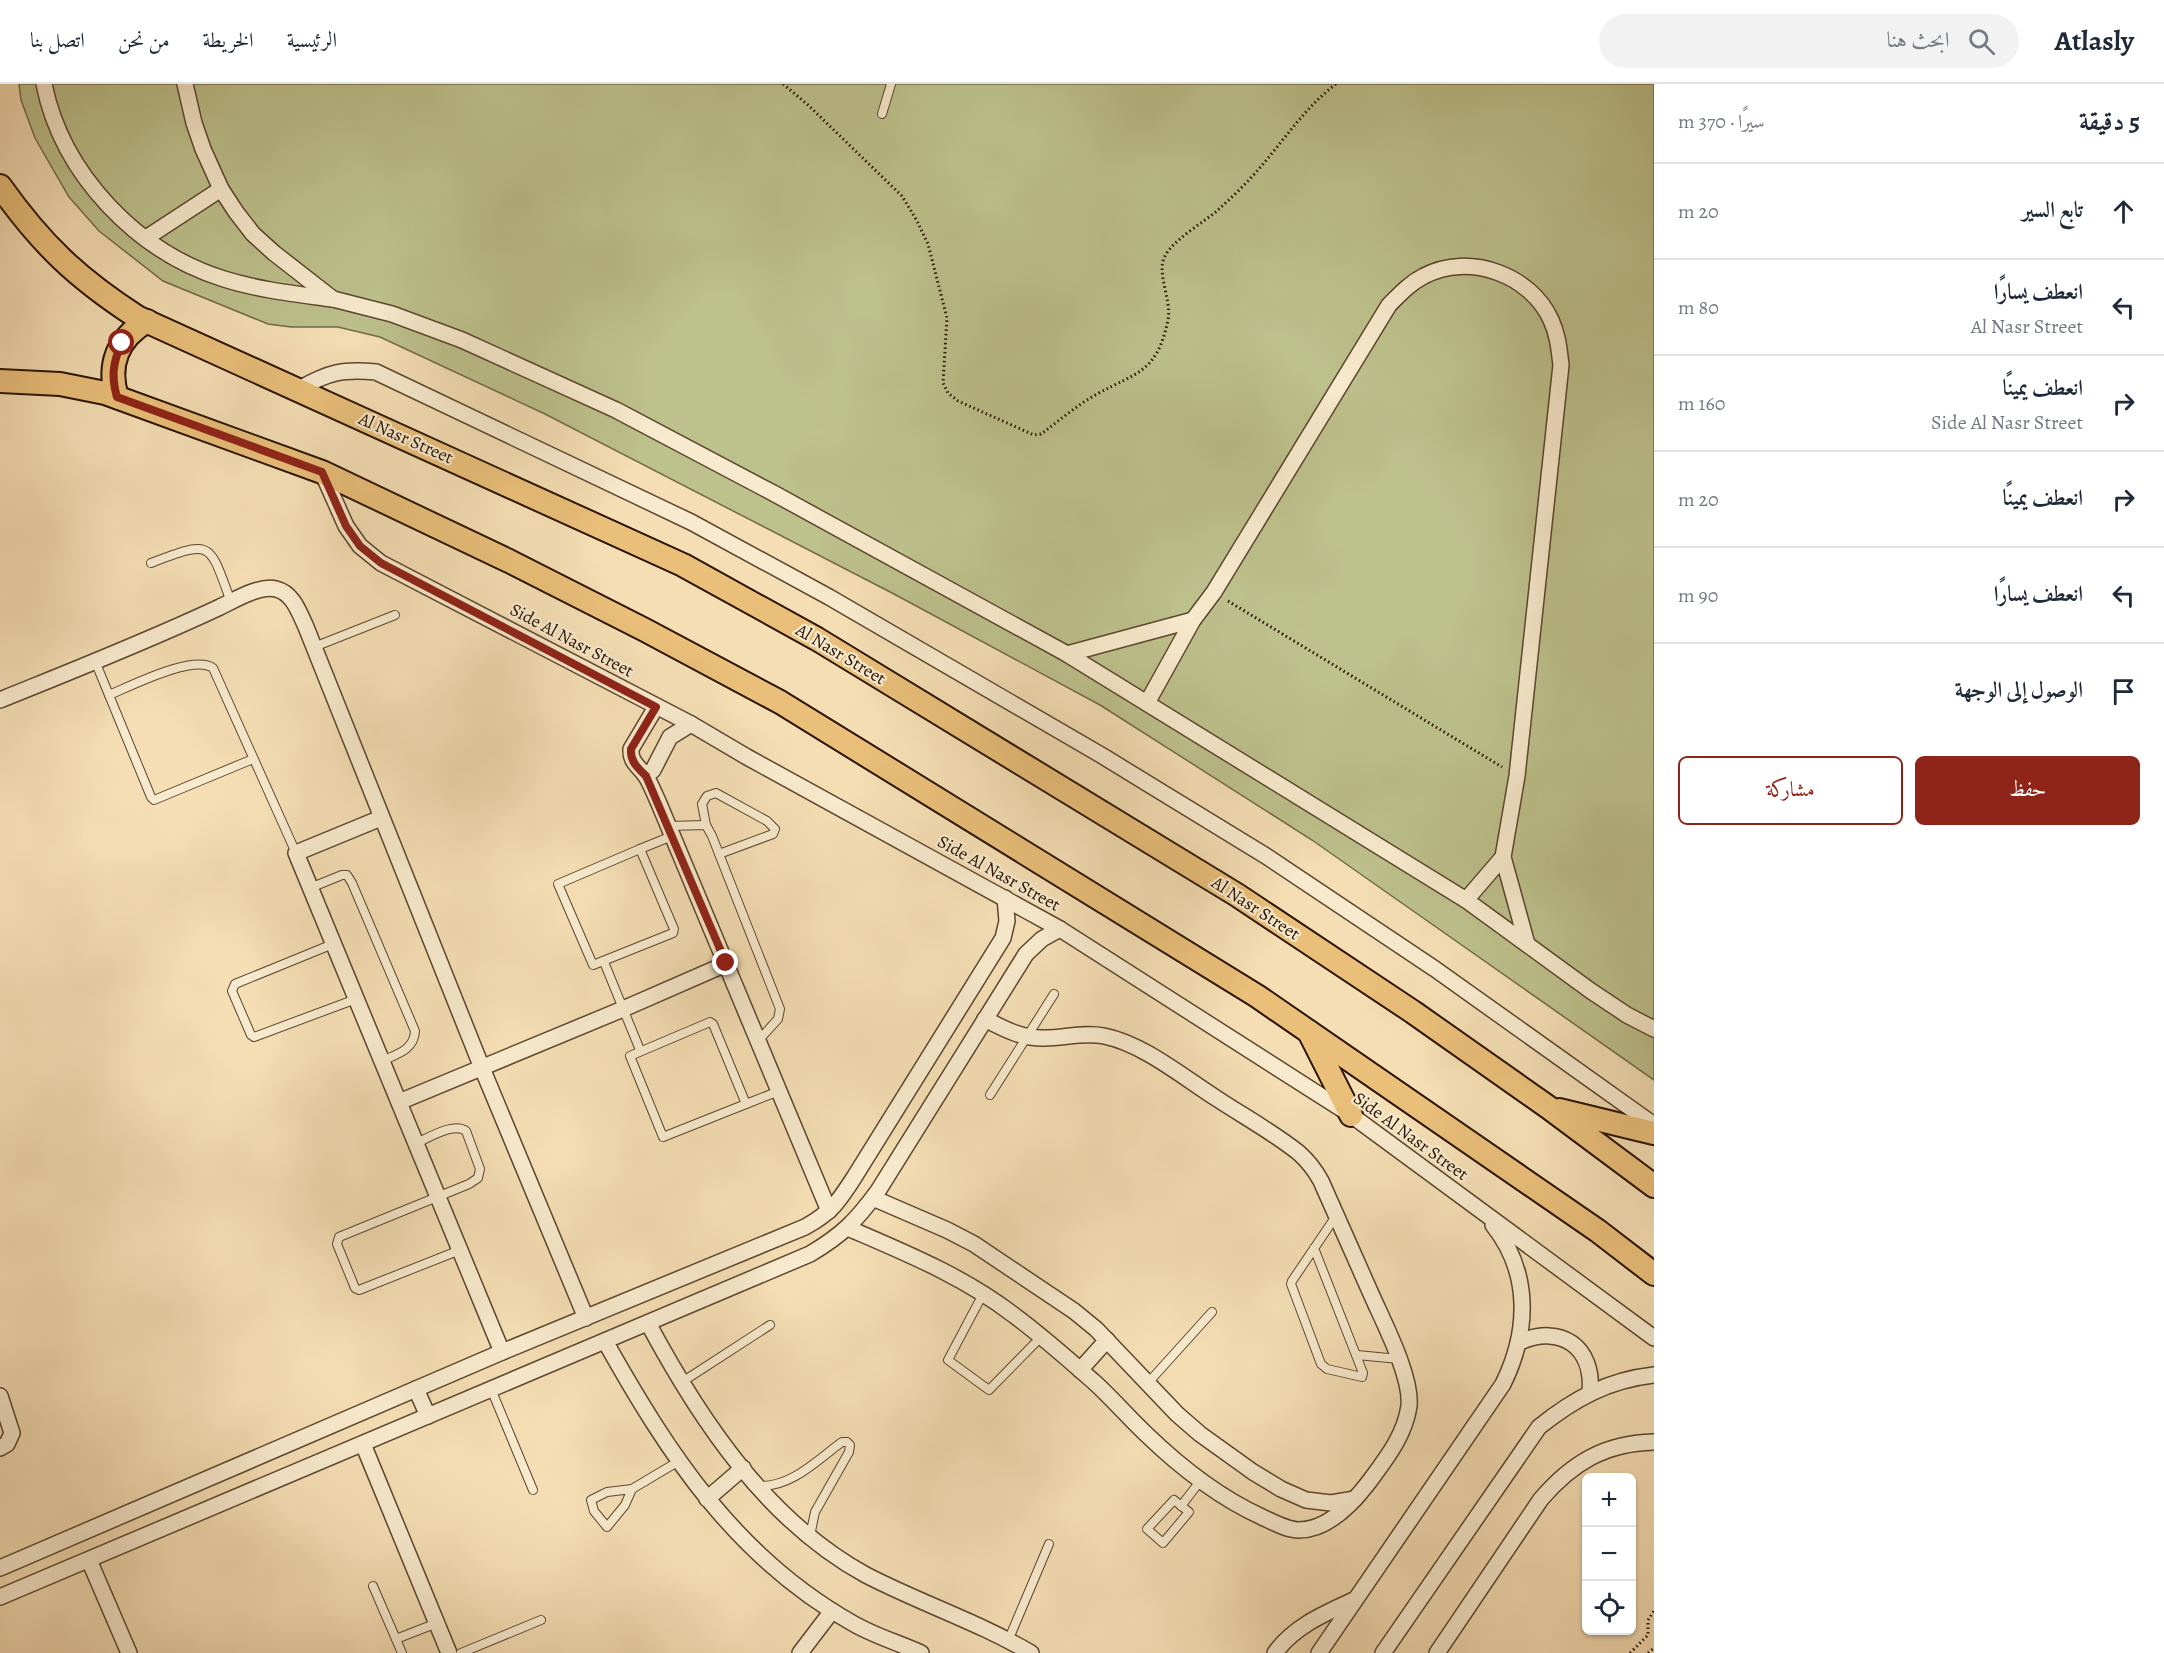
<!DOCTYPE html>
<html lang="ar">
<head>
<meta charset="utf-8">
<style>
  body { margin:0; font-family:Alegreya,Amiri,serif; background:#f2f2f3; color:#1f2937; direction:rtl }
  .controls { position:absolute; right:18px; bottom:18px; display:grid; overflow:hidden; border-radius:9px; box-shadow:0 2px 4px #0004 }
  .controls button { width:54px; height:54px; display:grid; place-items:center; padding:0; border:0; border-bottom:2px solid #e0e1e3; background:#fff; color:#1f2937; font:30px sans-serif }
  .stop { position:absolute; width:18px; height:18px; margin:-14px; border:4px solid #8f2418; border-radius:50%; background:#fff }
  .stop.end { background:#8f2418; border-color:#fff; box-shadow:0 2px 6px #0008 }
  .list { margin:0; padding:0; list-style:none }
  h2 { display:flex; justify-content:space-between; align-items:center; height:78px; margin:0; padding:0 24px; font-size:26px }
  h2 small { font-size:20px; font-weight:400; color:#747a83 }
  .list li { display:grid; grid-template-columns:39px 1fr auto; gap:18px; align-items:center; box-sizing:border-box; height:96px; padding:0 24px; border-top:2px solid #e0e1e3 }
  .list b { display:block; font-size:22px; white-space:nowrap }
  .list p { margin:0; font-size:20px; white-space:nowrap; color:#747a83 }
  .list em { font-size:20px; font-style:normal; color:#747a83 }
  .actions { display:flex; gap:12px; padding:18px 24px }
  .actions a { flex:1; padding:14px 0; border:2px solid #8f2418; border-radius:9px; text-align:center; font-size:21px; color:#8f2418 }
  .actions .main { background:#8f2418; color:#fff }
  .icon { flex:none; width:33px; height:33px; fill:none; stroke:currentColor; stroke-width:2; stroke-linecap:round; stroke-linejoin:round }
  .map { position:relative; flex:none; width:1654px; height:1569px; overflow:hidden; direction:ltr }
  header { display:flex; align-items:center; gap:36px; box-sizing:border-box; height:84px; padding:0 30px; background:#fff; border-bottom:2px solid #e0e1e3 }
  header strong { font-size:28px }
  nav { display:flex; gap:33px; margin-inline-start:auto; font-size:21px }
  .search { width:420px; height:54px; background:#f2f2f3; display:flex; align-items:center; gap:15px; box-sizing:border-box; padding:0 21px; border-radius:33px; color:#747a83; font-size:22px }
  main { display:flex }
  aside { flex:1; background:#fff }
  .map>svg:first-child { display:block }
  .green { fill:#bdc18c; stroke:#736a46; stroke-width:1.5 }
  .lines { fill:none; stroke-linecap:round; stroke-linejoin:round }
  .service-casing { stroke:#5c462e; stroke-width:10 }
  .minor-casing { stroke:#5c462e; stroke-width:18 }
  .primary-casing { stroke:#291301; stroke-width:26 }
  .path { stroke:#291301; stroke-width:3; stroke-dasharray:1.5 3; stroke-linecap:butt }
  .service { stroke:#f8eace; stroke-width:8 }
  .minor { stroke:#f8eace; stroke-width:15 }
  .primary { stroke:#eabf7a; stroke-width:22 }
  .route { stroke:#8f2418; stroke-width:8 }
  .labels { text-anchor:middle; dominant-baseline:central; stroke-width:4.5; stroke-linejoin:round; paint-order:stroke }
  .street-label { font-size:18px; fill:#291301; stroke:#f8eace }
</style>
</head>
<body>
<header>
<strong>Atlasly</strong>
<div class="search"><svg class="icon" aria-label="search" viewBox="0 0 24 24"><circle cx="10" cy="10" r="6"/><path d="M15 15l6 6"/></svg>ابحث هنا</div>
<nav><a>الرئيسية</a><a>الخريطة</a><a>من نحن</a><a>اتصل بنا</a></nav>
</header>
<main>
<aside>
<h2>5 دقيقة<small>سيرًا · 370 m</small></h2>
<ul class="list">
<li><svg class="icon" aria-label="ahead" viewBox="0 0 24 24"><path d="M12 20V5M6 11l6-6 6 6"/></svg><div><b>تابع السير</b></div><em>20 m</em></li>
<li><svg class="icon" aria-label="left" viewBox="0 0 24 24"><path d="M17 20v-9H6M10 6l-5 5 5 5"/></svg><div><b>انعطف يسارًا</b><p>Al Nasr Street</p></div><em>80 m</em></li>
<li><svg class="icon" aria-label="right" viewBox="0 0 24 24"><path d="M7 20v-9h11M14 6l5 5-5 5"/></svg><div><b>انعطف يمينًا</b><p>Side Al Nasr Street</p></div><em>160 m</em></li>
<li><svg class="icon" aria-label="right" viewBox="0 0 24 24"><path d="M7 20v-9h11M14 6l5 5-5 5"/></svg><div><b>انعطف يمينًا</b></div><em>20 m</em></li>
<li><svg class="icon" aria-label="left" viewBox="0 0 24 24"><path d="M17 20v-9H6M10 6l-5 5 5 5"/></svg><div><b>انعطف يسارًا</b></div><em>90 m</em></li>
<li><svg class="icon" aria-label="arrive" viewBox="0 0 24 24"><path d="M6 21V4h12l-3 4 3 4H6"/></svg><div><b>الوصول إلى الوجهة</b></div></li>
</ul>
<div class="actions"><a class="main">حفظ</a><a>مشاركة</a></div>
</aside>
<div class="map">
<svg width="1654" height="1569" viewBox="0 0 1654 1569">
  <rect width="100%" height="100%" fill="#f5deb4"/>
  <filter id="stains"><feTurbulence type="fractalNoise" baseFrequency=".00333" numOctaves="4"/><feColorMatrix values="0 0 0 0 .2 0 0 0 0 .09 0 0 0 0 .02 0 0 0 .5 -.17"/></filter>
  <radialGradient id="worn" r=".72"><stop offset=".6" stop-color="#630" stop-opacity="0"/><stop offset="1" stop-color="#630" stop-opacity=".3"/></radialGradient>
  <polygon class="green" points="19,0 1654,0 1654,996 1312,756 1100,621 894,510 545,330 380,253 338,243 291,243 268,240 163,197 99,147 69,113 35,54 21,16"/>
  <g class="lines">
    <g class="service-casing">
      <g id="service">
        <polyline points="882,30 891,0"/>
        <path d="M151,479C213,455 209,458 231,518"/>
        <polyline points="314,563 395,531"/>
        <polyline points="95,577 109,611"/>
        <path d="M253,675L154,716L151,713L109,611C131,602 193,570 213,584L296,769"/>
        <polyline points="706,741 702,720 707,712 716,709 767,737 775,745 773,750 719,770"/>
        <polyline points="668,742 706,741 712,752 780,925 778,935 758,957"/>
        <polygon points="640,765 674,845 673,849 593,881 558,800"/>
        <polyline points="640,765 672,752"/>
        <path d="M310,804L342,791H347L352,799L415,947C414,966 397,970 382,977"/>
        <polyline points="333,860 235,900 232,907 251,951 254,953 356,915"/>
        <polyline points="604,878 640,966"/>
        <polygon points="710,938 713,940 746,1020 663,1053 630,972"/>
        <polyline points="990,1011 1054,910"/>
        <polyline points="746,1020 779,1007"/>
        <path d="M416,1059C429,1054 453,1038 466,1047L480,1085L478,1094L469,1100L339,1153L337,1160L355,1204L359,1206L460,1166"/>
        <polyline points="1314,1164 1363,1289 1362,1293 1327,1285 1321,1280 1291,1200 1292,1197 1336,1132"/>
        <polyline points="983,1210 948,1276 989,1306 1041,1253"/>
        <polyline points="1357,1271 1399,1275"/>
        <polyline points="682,1298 770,1241"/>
        <polyline points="1147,1300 1212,1228"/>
        <polyline points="491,1305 533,1406"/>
        <path d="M759,1402C792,1403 817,1376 842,1358H847L850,1361L849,1368L815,1428L810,1452"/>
        <polyline points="632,1405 625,1421 607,1443 594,1427 591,1416 607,1408 632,1405 679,1377"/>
        <polygon points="1174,1416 1189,1428 1163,1459 1147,1445"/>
        <polyline points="1181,1422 1201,1396"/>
        <polyline points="373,1502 402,1569"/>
        <polyline points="396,1555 437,1539"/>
        <polyline points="1008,1557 1049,1460"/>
        <polyline points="461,1569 541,1536"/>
      </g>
    </g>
    <g class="minor-casing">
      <g id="minor">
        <path d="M44,0C62,90 137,168 224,195C259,206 296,210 332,215"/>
        <polyline points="185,0 194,39 203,65 221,105 236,128 253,150 274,169 333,215 392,230 462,256 616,326 775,410 1067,570 1466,816 1591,907 1627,931 1654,945"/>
        <polyline points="146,154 221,105"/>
        <path d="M299,305C329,288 342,285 376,288L691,438L829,513L1101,671L1266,772L1435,885L1654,1041"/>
        <polyline points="322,388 346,442 360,462 381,479 691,640 747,673 1060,845 1351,1031 1654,1254"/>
        <polyline points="1067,570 1193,536"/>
        <path d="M0,616C74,586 148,557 220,523C235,516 259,501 276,505C293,509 299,528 306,543L482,984L586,1234"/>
        <path d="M1147,619L1193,536L1214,508L1389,221C1400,210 1410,199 1424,192C1469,168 1531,191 1551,236C1558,251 1559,265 1561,281L1517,692L1503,773L1527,860"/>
        <path d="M656,623L631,665C630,680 641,683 647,694C652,703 656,713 660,722L829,1127"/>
        <polyline points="646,692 653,686 670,653 691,640"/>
        <polyline points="381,734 296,769 502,1268"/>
        <polyline points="1466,816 1503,773"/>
        <polyline points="399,1018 623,925 726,880"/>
        <polyline points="873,1114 947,1146 974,1160 1074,1227 1096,1245 1177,1330 1200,1350 1253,1388 1281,1405 1306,1416 1331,1419 1355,1415"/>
        <path d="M848,1144C906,1169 965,1193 1015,1232C1042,1252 1068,1275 1093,1297C1111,1313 1127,1332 1145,1349C1179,1382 1218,1413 1262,1433C1273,1438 1287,1446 1299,1446C1328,1446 1353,1419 1369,1398C1386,1375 1405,1351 1409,1322C1412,1293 1384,1239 1372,1212C1355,1174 1338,1135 1321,1097C1315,1086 1308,1077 1299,1069C1274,1049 1245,1033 1219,1016C1184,994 1144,960 1104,952C1084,948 1064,954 1045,954C1023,955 1004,945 985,935"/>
        <path d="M648,1239C700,1336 767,1437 866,1491C920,1519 978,1538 1031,1569"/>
        <path d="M605,1257C669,1371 736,1474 854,1540C875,1552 899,1559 921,1569"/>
        <path d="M1520,1258C1561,1240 1594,1263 1590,1308"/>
        <polyline points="1080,1286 1107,1256"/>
        <polyline points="416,1305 428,1332"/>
        <polyline points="0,1312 12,1349 7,1360 0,1364"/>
        <polyline points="363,1360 449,1569"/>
        <polyline points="707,1415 743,1384"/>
        <polyline points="89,1476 129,1569"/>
        <path d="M0,1484L502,1268L805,1143C832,1128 839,1117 855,1092L1003,854L1007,837L1005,814"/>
        <path d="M0,1513L810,1170C842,1151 856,1137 878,1107L1026,870L1042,855L1060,845"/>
        <polyline points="800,1569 832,1527"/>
        <path d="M1275,1569C1294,1542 1326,1529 1354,1516"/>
        <path d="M1319,1569L1503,1300C1529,1247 1531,1189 1493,1141"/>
        <path d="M1383,1569L1539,1343C1574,1315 1608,1296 1654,1291"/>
        <path d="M1437,1569L1541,1415C1572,1379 1605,1359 1654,1358"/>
      </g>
    </g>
    <g class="primary-casing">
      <g id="primary">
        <path d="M0,102C42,161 77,194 137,233L683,481L817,555L1237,811L1413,928L1548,1023L1654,1102"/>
        <polyline points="0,297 60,300 105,309 322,388 509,477 645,546 780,618 1257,912 1598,1147 1654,1190"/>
        <path d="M117,313C107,281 118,254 147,237"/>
        <polyline points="1309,948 1351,1031"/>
        <polyline points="1559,1026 1654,1049"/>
      </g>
    </g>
    <g class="path">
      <path d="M783,0L807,20L902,112L917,137L928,160L947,234L943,299L948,309L958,317L1034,351L1041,350C1059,337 1077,321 1097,310C1137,288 1157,289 1168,236C1172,217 1157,191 1164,174C1172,156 1203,139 1218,126C1231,114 1245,101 1257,87C1283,58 1304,24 1336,0"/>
      <polyline points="1228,517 1502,683"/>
      <polyline points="1630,1569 1648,1551 1648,1536 1654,1527"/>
      <polyline points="1648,1569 1654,1564"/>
    </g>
    <use href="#service" class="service"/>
    <use href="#minor" class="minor"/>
    <use href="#primary" class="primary"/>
  </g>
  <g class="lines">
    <path class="route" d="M122,259C113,277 111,293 117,313L322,388L346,442L360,462L381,479L656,623L631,665C630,678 638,684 646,692L726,879"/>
  </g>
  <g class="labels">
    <g class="street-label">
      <text transform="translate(406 354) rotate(24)">Al Nasr Street</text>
      <text transform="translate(572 556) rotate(28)">Side Al Nasr Street</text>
      <text transform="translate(841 570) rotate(31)">Al Nasr Street</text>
      <text transform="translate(999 789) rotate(29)">Side Al Nasr Street</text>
      <text transform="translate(1256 824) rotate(33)">Al Nasr Street</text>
      <text transform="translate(1411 1052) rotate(36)">Side Al Nasr Street</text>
    </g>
  </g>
  <rect width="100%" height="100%" filter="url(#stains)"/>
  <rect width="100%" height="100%" fill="url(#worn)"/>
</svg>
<div class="controls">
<button>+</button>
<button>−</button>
<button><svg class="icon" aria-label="locate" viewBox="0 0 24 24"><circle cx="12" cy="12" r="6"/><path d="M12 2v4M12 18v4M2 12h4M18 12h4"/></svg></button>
</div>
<div class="stop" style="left:122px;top:259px"></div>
<div class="stop end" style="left:726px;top:879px"></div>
</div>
</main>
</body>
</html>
